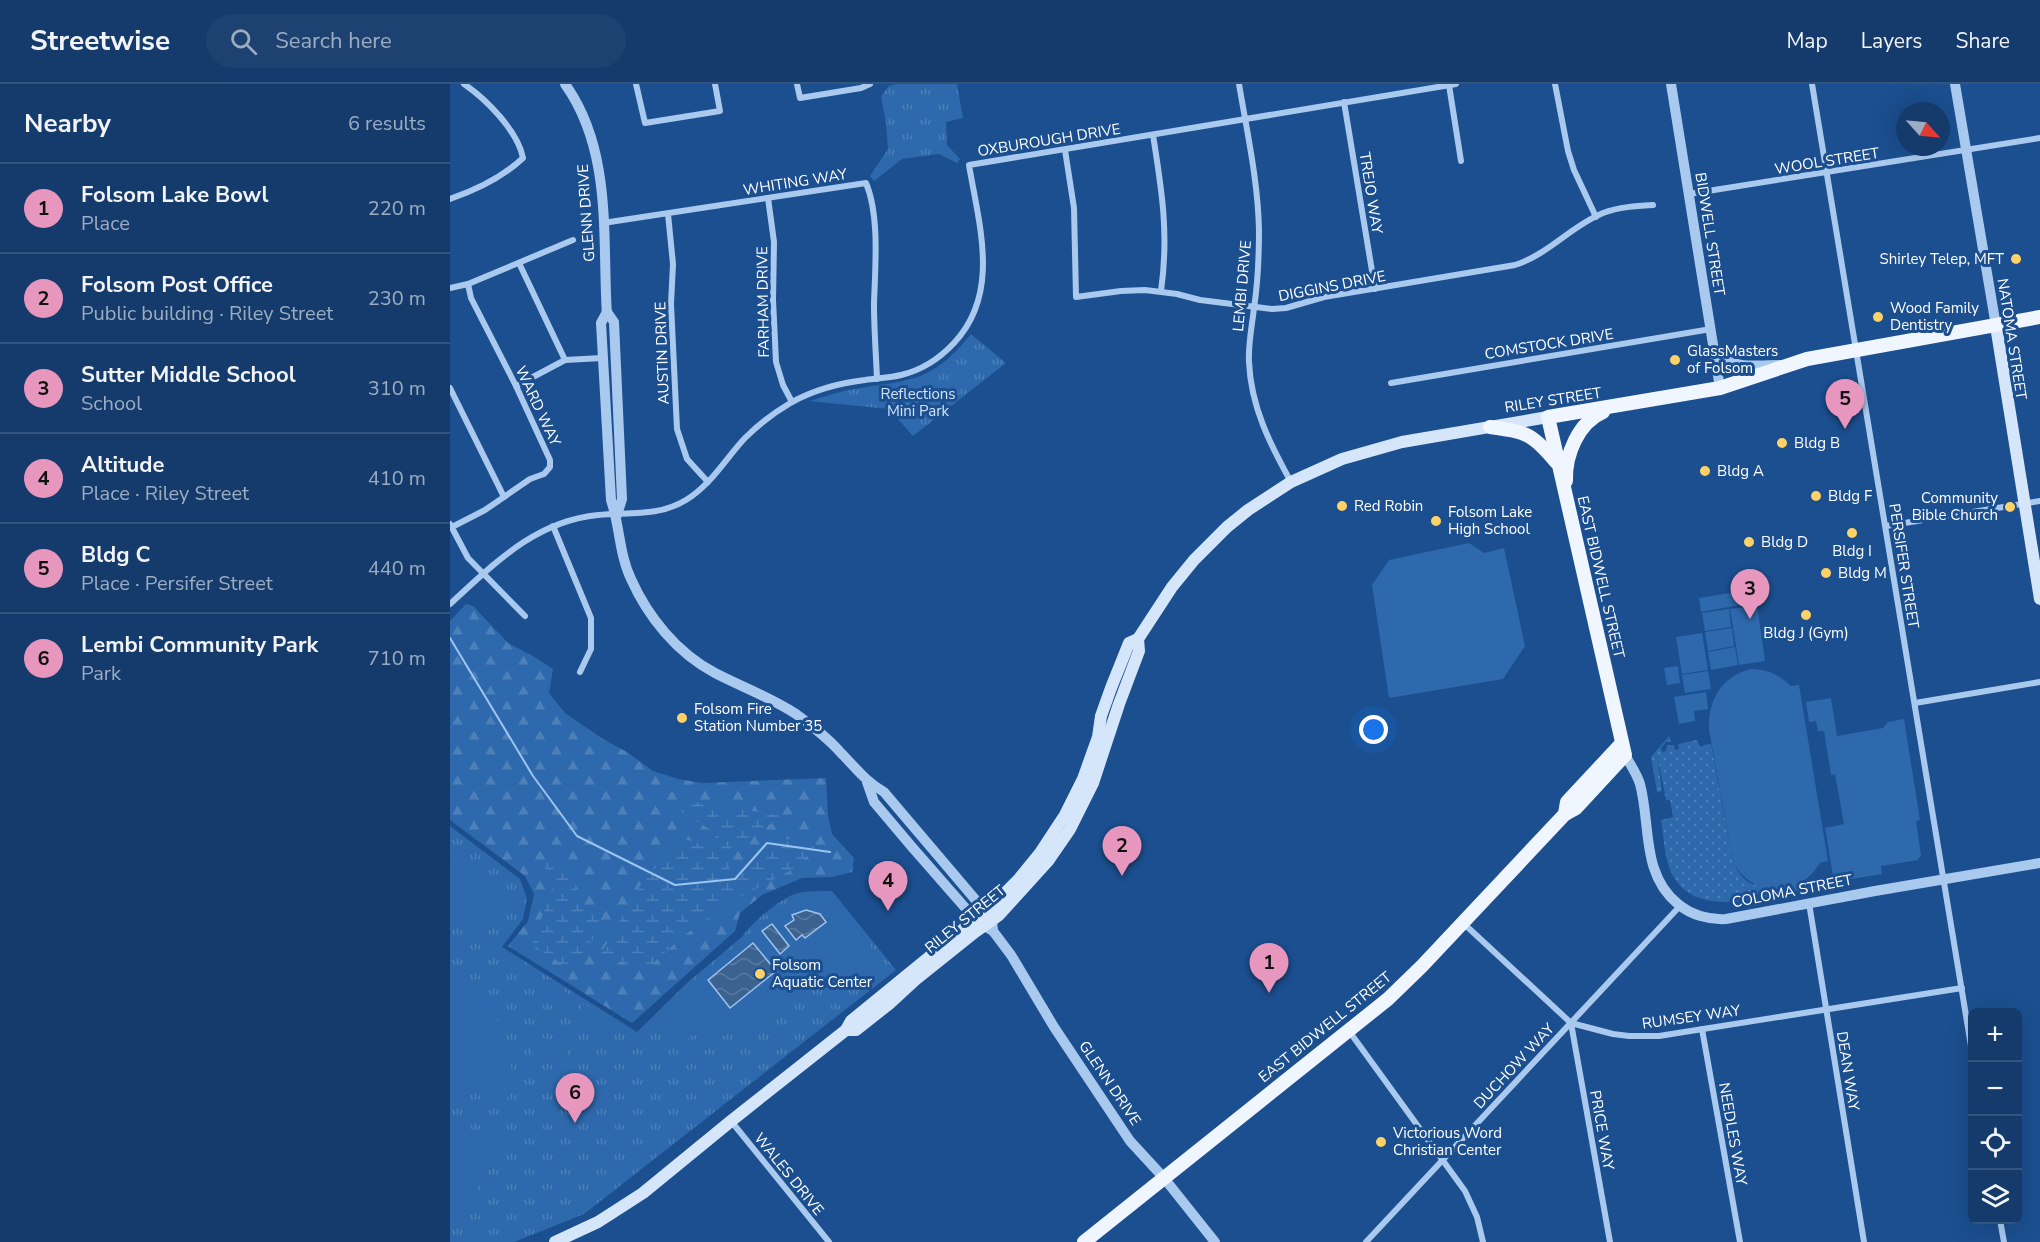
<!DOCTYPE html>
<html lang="en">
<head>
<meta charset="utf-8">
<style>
  body { margin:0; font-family:"Nunito Sans",sans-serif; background:#1d4271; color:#f1f3f6 }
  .controls { position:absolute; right:18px; bottom:18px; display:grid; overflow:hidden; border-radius:9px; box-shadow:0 6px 24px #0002 }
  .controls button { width:54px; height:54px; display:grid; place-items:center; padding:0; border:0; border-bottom:2px solid #33557e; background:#143b6b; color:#f1f3f6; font:30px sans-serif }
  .compass { position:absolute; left:1446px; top:18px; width:54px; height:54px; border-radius:50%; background:#143b6b; box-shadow:0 6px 24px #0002; rotate:117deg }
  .you { position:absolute; left:924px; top:646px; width:21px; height:21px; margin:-15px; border:4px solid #fff; border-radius:50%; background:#1a73e8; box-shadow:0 0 0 9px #1a73e833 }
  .badge { display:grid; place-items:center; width:39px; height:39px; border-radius:50%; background:#e797bd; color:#111; font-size:20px; font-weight:700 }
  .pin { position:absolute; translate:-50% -50px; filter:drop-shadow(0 2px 3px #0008) }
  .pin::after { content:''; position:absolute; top:32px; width:21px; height:18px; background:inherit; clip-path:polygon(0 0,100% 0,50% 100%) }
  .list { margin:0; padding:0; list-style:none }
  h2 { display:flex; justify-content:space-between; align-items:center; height:78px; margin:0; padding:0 24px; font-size:26px }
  h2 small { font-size:20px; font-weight:400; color:#9dadc1 }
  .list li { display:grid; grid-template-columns:39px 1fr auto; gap:18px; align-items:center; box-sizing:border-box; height:90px; padding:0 24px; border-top:2px solid #33557e }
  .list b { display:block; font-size:22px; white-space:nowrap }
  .list p { margin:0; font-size:20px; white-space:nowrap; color:#9dadc1 }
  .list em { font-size:20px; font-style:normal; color:#9dadc1 }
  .icon { flex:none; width:33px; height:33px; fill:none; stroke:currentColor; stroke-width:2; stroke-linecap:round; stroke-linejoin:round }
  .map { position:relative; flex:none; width:1590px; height:1158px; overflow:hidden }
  header { display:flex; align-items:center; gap:36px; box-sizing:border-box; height:84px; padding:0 30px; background:#143b6b; border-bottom:2px solid #33557e }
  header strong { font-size:28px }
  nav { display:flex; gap:33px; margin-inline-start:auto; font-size:21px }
  .search { width:420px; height:54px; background:#1d4271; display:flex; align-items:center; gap:15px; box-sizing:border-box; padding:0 21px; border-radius:33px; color:#9dadc1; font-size:22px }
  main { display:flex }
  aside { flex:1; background:#143b6b }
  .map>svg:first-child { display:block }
  .grass { fill:url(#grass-dots) }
  .forest { fill:url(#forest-firs) }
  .wetland { fill:url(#wetland-marsh) }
  .park { fill:url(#park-tufts) }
  .garden { fill:#2e69ad }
  .water { fill:url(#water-waves); stroke:#9cc4f0; stroke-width:1.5 }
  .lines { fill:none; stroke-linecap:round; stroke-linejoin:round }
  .stream { stroke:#9cc4f0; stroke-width:2 }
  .minor { stroke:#a9c9ee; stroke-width:6 }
  .tertiary { stroke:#a9c9ee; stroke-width:10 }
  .secondary { stroke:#d6e6fa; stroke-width:12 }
  .primary { stroke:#f0f6ff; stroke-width:14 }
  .poi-dot { fill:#ffd166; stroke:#1b4f8f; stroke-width:2 }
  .labels { text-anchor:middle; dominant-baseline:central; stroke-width:6; stroke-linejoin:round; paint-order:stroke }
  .street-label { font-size:15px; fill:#fff; stroke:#1b4f8f }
  .poi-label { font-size:15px; fill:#fff; stroke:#1b4f8f; text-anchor:start }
  .park-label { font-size:15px; fill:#cfe3fa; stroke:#1b4f8f }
</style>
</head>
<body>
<header>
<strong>Streetwise</strong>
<div class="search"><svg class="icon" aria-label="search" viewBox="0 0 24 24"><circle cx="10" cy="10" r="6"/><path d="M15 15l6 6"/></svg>Search here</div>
<nav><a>Map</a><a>Layers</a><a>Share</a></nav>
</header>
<main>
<aside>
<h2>Nearby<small>6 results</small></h2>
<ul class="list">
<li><span class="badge">1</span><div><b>Folsom Lake Bowl</b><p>Place</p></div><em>220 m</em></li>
<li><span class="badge">2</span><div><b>Folsom Post Office</b><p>Public building · Riley Street</p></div><em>230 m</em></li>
<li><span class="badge">3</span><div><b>Sutter Middle School</b><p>School</p></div><em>310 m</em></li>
<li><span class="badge">4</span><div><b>Altitude</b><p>Place · Riley Street</p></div><em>410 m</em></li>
<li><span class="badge">5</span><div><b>Bldg C</b><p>Place · Persifer Street</p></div><em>440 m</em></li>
<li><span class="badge">6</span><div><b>Lembi Community Park</b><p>Park</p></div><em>710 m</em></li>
</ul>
</aside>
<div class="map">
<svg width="1590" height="1158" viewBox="0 0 1590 1158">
  <defs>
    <pattern id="grass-dots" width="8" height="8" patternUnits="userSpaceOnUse" patternTransform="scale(1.5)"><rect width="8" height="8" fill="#2e69ad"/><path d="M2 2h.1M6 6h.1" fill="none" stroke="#4d80b9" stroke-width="1.8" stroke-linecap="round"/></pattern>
    <pattern id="forest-firs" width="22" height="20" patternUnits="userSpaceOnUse" patternTransform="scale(1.5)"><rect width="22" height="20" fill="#2e69ad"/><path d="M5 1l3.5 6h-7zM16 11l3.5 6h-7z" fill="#4d80b9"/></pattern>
    <pattern id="wetland-marsh" width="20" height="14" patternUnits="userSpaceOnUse" patternTransform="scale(1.5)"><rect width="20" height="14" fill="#2e69ad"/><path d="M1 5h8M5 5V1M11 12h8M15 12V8" fill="none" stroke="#4d80b9"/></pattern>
    <pattern id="park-tufts" width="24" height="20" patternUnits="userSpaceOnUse" patternTransform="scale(1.5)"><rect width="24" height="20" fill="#2e69ad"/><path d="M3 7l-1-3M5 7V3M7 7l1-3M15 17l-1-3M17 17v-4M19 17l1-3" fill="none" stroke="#4d80b9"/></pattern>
    <pattern id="water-waves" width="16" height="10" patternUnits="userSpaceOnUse" patternTransform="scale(1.5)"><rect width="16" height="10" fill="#3c6290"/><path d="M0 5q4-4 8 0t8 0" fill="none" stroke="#597aa1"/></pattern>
  </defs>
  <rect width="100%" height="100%" fill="#1b4f8f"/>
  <path class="grass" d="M1219,652L1221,658H1216L1211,664L1212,668L1216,667L1217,661H1224L1225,666L1229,665L1228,660L1247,656L1251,664L1254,661L1261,660L1283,778C1287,786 1293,796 1302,800C1314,804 1340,803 1351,798L1353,799L1354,805C1314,812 1246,837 1222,790C1214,775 1214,753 1211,736L1223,733L1220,716H1216L1207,670L1212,707L1207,708L1201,673Z"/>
  <polygon class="forest" points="16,520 23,522 58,559 83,572 103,585 99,609 115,629 153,655 177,668 203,687 228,695 253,699 376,694 378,732 382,750 404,774 402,788 382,793 352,794 312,811 290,829 285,847 182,939 58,862 78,837 84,810 75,792 0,736 0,537"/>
  <g class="wetland">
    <polygon points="228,715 334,732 276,767 280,788 329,753 365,762 347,783 279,819 232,853 201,881 147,876 191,800 232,754 259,763 267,750 227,725"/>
    <polygon points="99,771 126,795 124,818 151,836 143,855 120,885 82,861 102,805 93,778"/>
  </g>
  <g class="park">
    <polygon points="446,0 507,0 513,34 496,38 497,61 510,75 507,79 489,70 452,75 424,97 420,92 438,65 436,39 431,12 439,2"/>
    <path d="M521,250L556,279L463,352L439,325L359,317C372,314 386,308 399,306C458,295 479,302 521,250Z"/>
    <path d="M0,742L70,795L77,814L73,835L52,863L187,948L237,899L292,853C300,840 333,812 348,809C359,807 371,807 382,807L446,886L134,1130L64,1158H0Z"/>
  </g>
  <g class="garden">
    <polygon points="470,304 480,309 483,327 462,331 459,312"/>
    <polygon points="1019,459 1034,469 1054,464 1075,562 1053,595 939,614 922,501 939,476"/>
    <polygon points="1304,505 1306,518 1251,528 1249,514"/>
    <polygon points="1307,521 1315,577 1289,581 1280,525"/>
    <polygon points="1279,525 1281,543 1255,547 1252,529"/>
    <polygon points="1282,544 1284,562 1258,567 1255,548"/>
    <polygon points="1252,549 1258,586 1232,590 1226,553"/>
    <polygon points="1285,563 1288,581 1261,586 1258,568"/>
    <polygon points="1228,582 1230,599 1217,601 1214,584"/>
    <path d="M1301,585C1319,586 1328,590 1341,602L1349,601L1378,777L1370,779C1348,815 1304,815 1283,778L1259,646C1258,617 1270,593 1301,585Z"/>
    <polygon points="1258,587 1261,605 1235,609 1232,591"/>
    <polygon points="1256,608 1258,625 1244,627 1245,637 1229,640 1224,613"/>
    <polygon points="1381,614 1387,652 1433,644 1438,638 1454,635 1470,736 1466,737 1471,771 1468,776 1431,782 1432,790 1384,798 1375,744 1394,740 1385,690 1381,691 1374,647 1368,647 1366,637 1359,638 1356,618"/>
    <polygon points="0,777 52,814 27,850 0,831"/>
    <polygon points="381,810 437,884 413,904 388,872 294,945 273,952 259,953 250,945 227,963 206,938 248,896 303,852 304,846 336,819 347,814"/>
    <polygon points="0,893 25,910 47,936 59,964 62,989 58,1014 0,1001"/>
    <polygon points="95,895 120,911 112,923 87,907"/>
    <polygon points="134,920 159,936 151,947 126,931"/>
    <polygon points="86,953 118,959 115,976 82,970"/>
    <polygon points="0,1045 50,1055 37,1088 25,1109 0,1131"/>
  </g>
  <g class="water">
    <polygon points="356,826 370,830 376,838 355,854 352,851 346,856 335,842 344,836 342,831"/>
    <polygon points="322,840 339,862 330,870 312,847"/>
    <polygon points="303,859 326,887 280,924 258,896"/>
  </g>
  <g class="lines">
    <polyline class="stream" points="0,554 83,692 127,752 225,801 285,795 317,759 380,768"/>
    <g class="minor">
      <polyline points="186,0 195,39 270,27 265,0"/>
      <polyline points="347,0 350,14 411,4 420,0"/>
      <path d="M789,0C797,48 808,97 809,146C809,172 808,198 804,224C802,242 798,260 799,278C801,323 820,360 841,398"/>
      <polyline points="1105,0 1118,67 1124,86 1146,133"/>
      <polyline points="1362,0 1522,968"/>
      <polyline points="999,1 1011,77"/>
      <polyline points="894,18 925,205"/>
      <path d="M703,51C712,107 719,151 711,207"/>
      <path d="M615,66L624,124L626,213L671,207L695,206L727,210L750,216L822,225L836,224L874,213L1065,181C1099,170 1121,142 1153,129C1169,123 1186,122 1203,121"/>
      <polyline points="1239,110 1590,54"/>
      <polyline points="318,114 324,158 323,216 326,278 333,301 342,318"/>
      <path d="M0,115C26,106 53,93 73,74C68,47 36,15 14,0"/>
      <polyline points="218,130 223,180 221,220 227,345 237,375 258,398"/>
      <path d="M153,139L416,99C430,132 425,184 424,220C424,245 426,270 427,295"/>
      <polyline points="69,179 115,276"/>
      <polyline points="0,204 18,200 123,156"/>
      <polyline points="941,299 1261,245"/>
      <polyline points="66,302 115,276 152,274"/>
      <polyline points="0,304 54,413"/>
      <polyline points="0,440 18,474 75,532"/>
      <polyline points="103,442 141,534 141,565 130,588"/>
      <polyline points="1436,442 1590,417"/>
      <polyline points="2,443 35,426 80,395 94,390 100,383 100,376 66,302 21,214 18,200"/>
      <path d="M0,520C44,480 85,437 148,431C179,428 208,433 236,416C261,401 276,374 295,354C309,340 325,328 342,318C364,306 390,299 415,296C427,294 439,294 451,291C472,286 490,274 504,259C551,209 529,141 519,81L1006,0"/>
      <polyline points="1465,619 1590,598"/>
      <polyline points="1359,819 1414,1158"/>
      <polyline points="1012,838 1121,939 1163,950 1179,952 1209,952 1512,904"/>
      <polyline points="1121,939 1160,1158"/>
      <polyline points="1252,945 1290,1158"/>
      <polyline points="899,947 1015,1107 1027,1133 1033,1158"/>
      <polyline points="281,1037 379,1158"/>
      <polyline points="1550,1136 1554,1158"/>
      <polyline points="916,1158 1230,822"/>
    </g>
    <g class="tertiary">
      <path d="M115,0C163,67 152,154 157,232"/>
      <polyline points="1221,0 1270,304"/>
      <polyline points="1505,0 1546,242"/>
      <path d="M157,228L151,239L161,416C170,442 169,470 181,495C198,533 227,569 265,589C292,603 320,613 346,630C362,642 378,654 391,669C407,685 414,696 434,708L535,827L542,836L543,847"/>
      <polyline points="157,228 164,238 172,415 167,431"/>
      <path d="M1265,269C1283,286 1309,281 1332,281"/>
      <path d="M1175,671C1180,680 1187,690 1190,700C1201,741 1191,790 1228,820C1241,831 1259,836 1276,835L1425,807L1590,779"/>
      <polyline points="417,698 424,718 462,763 518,827 534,842 543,847 561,871 604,943 680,1057 714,1094 765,1158"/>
    </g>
    <g class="secondary">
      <polyline points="1546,242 1590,515"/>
      <polyline points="396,946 406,946 439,920 465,896 525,848 549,831 598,777 620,745 643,699 669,620 689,567 688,555 722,503 744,476 777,443 798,426 841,398 892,375 952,358 1098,333"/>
      <polyline points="105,1158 148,1138 193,1109 281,1037 396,946 401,937 543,821 568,796 590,769 615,731 633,695 648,653 651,632 661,604 679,559 688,555"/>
    </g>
    <g class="primary">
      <path d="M1040,343C1076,348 1082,349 1106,378"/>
      <path d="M1116,397C1115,370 1129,338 1153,328"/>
      <polyline points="1115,730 1117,718 1172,659"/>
      <polyline points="634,1158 938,915 972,882 1115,730 1126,724 1175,671 1098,333 1270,304 1357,275 1590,233"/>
    </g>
  </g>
  <g class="poi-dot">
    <circle cx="1566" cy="175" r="6"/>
    <circle cx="1428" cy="233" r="6"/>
    <circle cx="1225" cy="276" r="6"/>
    <circle cx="1332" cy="359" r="6"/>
    <circle cx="1255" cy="387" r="6"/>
    <circle cx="1366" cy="412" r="6"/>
    <circle cx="892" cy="422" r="6"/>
    <circle cx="1560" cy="423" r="6"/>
    <circle cx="986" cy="437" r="6"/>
    <circle cx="1402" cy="449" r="6"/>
    <circle cx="1299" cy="458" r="6"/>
    <circle cx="1376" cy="489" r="6"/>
    <circle cx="1356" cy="531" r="6"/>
    <circle cx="232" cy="634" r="6"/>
    <circle cx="310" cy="890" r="6"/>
    <circle cx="931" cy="1058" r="6"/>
  </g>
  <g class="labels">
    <g class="street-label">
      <text transform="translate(599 56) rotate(-9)">OXBUROUGH DRIVE</text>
      <text transform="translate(1377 77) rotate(-9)">WOOL STREET</text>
      <text transform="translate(345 98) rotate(-9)">WHITING WAY</text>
      <text transform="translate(921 109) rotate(81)">TREJO WAY</text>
      <text transform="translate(136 129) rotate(-94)">GLENN DRIVE</text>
      <text transform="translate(1260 150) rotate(81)">BIDWELL STREET</text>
      <text transform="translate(792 202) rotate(-85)">LEMBI DRIVE</text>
      <text transform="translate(882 202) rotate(-11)">DIGGINS DRIVE</text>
      <text transform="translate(313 218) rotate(-91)">FARHAM DRIVE</text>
      <text transform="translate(1562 255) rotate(81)">NATOMA STREET</text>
      <text transform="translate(1099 260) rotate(-9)">COMSTOCK DRIVE</text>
      <text transform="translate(212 269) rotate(-92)">AUSTIN DRIVE</text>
      <text transform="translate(1103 316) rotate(-9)">RILEY STREET</text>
      <text transform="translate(88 322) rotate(65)">WARD WAY</text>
      <text transform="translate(1454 482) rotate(81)">PERSIFER STREET</text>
      <text transform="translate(1151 493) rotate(77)">EAST BIDWELL STREET</text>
      <text transform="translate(1342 807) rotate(-11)">COLOMA STREET</text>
      <text transform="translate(515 835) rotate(-39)">RILEY STREET</text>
      <text transform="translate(1241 933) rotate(-8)">RUMSEY WAY</text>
      <text transform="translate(875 943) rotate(-39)">EAST BIDWELL STREET</text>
      <text transform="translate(1064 982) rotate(-47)">DUCHOW WAY</text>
      <text transform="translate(1398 987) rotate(81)">DEAN WAY</text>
      <text transform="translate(660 999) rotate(56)">GLENN DRIVE</text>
      <text transform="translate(1152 1046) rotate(80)">PRICE WAY</text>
      <text transform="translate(1283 1050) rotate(80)">NEEDLES WAY</text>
      <text transform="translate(339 1090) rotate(51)">WALES DRIVE</text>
    </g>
    <g class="poi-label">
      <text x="1554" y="175" text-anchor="end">Shirley Telep, MFT</text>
      <text x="1440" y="224">Wood Family<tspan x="1440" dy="17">Dentistry</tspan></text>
      <text x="1237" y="267">GlassMasters<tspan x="1237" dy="17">of Folsom</tspan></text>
      <text x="1344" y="359">Bldg B</text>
      <text x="1267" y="387">Bldg A</text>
      <text x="1378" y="412">Bldg F</text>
      <text x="1548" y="414" text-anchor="end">Community<tspan x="1548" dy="17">Bible Church</tspan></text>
      <text x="904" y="422">Red Robin</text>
      <text x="998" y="428">Folsom Lake<tspan x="998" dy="17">High School</tspan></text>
      <text x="1311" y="458">Bldg D</text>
      <text x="1402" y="467" text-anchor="middle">Bldg I</text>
      <text x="1388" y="489">Bldg M</text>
      <text x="1356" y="549" text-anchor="middle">Bldg J (Gym)</text>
      <text x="244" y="625">Folsom Fire<tspan x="244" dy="17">Station Number 35</tspan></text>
      <text x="322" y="881">Folsom<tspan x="322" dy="17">Aquatic Center</tspan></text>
      <text x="943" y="1049">Victorious Word<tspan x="943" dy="17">Christian Center</tspan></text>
    </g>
    <g class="park-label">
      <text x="468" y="310">Reflections<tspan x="468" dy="17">Mini Park</tspan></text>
    </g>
  </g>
</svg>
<div class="controls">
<button>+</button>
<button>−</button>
<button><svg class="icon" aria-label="locate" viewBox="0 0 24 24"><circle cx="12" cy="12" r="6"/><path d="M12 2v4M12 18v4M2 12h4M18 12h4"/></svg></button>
<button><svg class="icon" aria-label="layers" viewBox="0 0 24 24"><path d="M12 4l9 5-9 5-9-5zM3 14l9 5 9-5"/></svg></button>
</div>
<svg class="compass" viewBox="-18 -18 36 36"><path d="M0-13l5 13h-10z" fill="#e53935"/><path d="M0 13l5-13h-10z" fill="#9dadc1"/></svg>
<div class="you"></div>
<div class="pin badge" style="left:819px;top:909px">1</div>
<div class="pin badge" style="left:672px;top:792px">2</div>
<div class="pin badge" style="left:1300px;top:535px">3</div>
<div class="pin badge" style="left:438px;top:827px">4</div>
<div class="pin badge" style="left:1395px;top:345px">5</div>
<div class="pin badge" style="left:125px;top:1039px">6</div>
</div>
</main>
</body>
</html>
